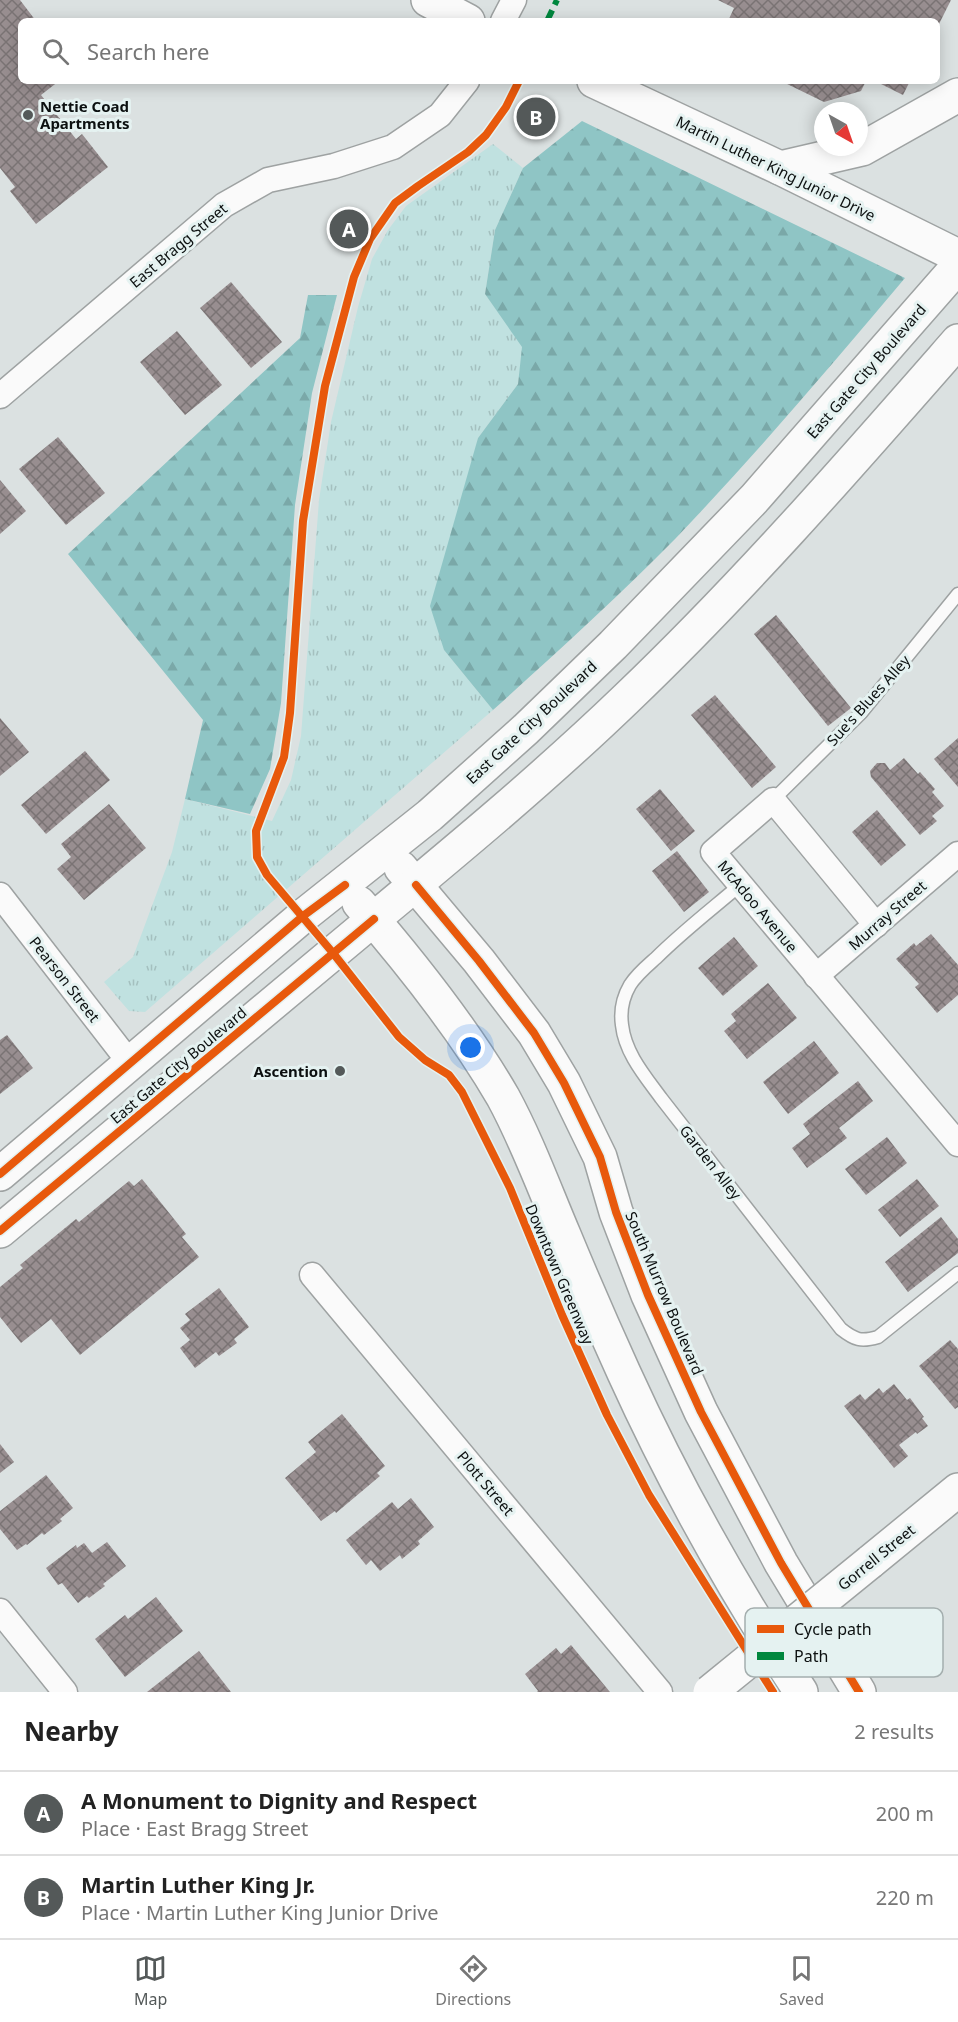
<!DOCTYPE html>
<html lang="en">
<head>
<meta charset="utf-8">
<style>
  body { margin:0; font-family:"Noto Sans",sans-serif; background:#f2f2f2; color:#222 }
  .compass { position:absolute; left:814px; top:102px; width:54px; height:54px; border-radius:50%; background:#fff; box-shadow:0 3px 15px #0003; rotate:140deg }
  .you { position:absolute; left:471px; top:1048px; width:21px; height:21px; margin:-15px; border:4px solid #fff; border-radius:50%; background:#1a73e8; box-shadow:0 0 0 9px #1a73e833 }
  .badge { display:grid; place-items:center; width:39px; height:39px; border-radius:50%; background:#545959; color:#fff; font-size:20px; font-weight:700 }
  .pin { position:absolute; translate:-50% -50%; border:3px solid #fff; box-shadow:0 2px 6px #0006 }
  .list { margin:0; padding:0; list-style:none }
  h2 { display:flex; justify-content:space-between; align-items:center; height:78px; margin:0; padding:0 24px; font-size:26px }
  h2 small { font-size:20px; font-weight:400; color:#767676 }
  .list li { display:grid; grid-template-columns:39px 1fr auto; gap:18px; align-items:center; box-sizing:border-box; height:84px; padding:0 24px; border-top:2px solid #e0e0e0 }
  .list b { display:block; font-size:22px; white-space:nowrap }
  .list p { margin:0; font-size:20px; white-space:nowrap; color:#767676 }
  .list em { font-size:20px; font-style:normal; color:#767676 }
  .icon { flex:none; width:33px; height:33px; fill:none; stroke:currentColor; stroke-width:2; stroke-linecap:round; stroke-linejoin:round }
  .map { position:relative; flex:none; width:958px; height:1692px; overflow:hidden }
  .search { position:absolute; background:#fff; box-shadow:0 3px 15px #0003; left:18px; right:18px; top:18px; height:66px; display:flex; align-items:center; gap:15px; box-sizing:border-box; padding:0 21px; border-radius:9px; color:#767676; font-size:22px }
  .sheet { height:246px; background:#fff }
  nav { display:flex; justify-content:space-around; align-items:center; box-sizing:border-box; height:84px; border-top:2px solid #e0e0e0; background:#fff; font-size:16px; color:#767676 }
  nav a { display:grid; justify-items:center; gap:3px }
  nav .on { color:#545959 }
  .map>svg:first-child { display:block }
  .grass { fill:url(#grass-tufts) }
  .forest { fill:url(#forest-firs) }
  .building { fill:url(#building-cross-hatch) }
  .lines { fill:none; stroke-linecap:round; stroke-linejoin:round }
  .lane-casing { stroke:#9ea2a2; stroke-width:15 }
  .street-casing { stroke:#9ea2a2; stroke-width:27 }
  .secondary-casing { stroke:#9ea2a2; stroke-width:36 }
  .primary-casing { stroke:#9ea2a2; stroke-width:36 }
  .lane { stroke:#fafafa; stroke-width:12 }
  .street { stroke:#fafafa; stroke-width:24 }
  .secondary { stroke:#fafafa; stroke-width:33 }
  .primary { stroke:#fafafa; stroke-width:33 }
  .secondary-bridge-casing { stroke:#9ea2a2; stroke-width:36; stroke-linecap:butt }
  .secondary-bridge { stroke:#fafafa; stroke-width:33 }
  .quiet { stroke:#00873e; stroke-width:6; stroke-dasharray:12 6; stroke-linecap:butt }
  .cycleway-casing { stroke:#e5f2f1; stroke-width:11 }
  .cycleway { stroke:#e8590c; stroke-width:8 }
  .poi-dot { fill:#545959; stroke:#e5f2f1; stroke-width:2 }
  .labels { text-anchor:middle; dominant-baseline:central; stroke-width:6; stroke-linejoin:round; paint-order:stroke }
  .poi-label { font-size:15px; font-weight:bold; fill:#0c1010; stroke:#e5f2f1; text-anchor:start }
  .street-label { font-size:15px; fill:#0c1010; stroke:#e5f2f1 }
  .key { fill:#e5f2f1; stroke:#a4aeae; stroke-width:1.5 }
  .key-label { font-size:16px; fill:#0c1010 }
</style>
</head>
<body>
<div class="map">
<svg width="958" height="1692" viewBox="0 0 958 1692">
  <defs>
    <pattern id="grass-tufts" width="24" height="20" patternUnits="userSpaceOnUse" patternTransform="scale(1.5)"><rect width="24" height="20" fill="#c0e1e0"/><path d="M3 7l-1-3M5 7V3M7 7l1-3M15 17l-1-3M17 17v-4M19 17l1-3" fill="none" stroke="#a4c0bf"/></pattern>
    <pattern id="forest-firs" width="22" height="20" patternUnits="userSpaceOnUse" patternTransform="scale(1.5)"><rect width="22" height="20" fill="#8fc5c5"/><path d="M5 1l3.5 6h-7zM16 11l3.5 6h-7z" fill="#7aa8a8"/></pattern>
    <pattern id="building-cross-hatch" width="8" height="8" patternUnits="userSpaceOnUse" patternTransform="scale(1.5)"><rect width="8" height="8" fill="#988e90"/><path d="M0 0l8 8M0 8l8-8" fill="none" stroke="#7a7374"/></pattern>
  </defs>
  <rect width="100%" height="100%" fill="#dbe1e1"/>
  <polygon class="grass" points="493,144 523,168 495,230 485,294 523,347 518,384 478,438 444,650 493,710 145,1012 129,1011 104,982 133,957 172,852 185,799 272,821 291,780 301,736 319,500 331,422 358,307 372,259 388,230 406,206"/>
  <g class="forest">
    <path d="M582,121L905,278C831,366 756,454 676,538C617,598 555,654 493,710L444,650L430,606L478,438L518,384L522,347L485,294L495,230L523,168Z"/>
    <polygon points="308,295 337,295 312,393 295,505 281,703 270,769 250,814 185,799 203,720 68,554 300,338"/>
  </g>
  <g class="building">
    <polygon points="0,0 20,0 36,21 21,21 21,81 59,81 41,95 76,139 82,134 108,167 36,224 10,191 15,187 0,168"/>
    <polygon points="718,0 951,0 937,28 937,21 728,21 734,8"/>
    <polygon points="781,81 866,81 861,91 824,102"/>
    <polygon points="875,81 910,81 903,95"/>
    <polygon points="231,282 282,342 251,368 200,308"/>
    <polygon points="177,331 222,385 185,415 140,362"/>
    <polygon points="58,437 105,493 66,525 19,469"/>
    <polygon points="0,480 26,511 0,534"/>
    <polygon points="776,615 851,708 828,726 754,634"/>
    <polygon points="715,695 776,767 752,788 691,715"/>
    <polygon points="0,718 29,752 0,776"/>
    <polygon points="958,738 958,787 934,759"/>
    <polygon points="85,751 110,780 46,834 21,805"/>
    <polygon points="904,758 918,774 920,772 935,789 932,792 944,806 932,816 937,821 920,835 871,777 870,771 877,763 885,763 890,770"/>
    <polygon points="660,789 695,831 671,851 636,809"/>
    <polygon points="109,804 146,848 84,900 57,869 71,857 61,844"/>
    <polygon points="877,810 906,845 881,866 852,832"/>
    <polygon points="677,851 709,892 684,912 652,871"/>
    <polygon points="931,934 958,965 958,995 937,1013 915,987 919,984 896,959 914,943 916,946"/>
    <polygon points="734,937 758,966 723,996 698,968"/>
    <polygon points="768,983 797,1018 747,1059 724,1031 736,1021 731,1014"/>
    <polygon points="7,1035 33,1068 0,1094 0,1040"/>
    <polygon points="814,1041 839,1073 788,1114 763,1082"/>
    <polygon points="858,1081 873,1101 839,1128 847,1138 807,1168 792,1148 810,1134 803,1124"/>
    <polygon points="887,1137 907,1163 866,1195 845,1169"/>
    <polygon points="142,1179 186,1234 182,1237 199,1257 80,1355 51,1319 21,1343 0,1317 0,1287 23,1268 20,1265 76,1219 79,1222 129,1181 134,1186"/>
    <polygon points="917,1179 939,1206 900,1237 878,1210"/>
    <polygon points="941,1217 958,1239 958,1253 908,1292 885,1262"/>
    <polygon points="219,1288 249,1327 234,1339 237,1343 219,1356 216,1352 195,1368 180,1348 190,1340 180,1328 190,1320 185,1314"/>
    <polygon points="950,1340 958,1349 958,1407 955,1409 919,1366"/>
    <polygon points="894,1384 907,1400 910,1398 924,1417 922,1418 928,1426 917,1434 916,1432 899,1445 908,1456 894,1468 844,1406 860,1394 865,1400 879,1388 883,1393"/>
    <polygon points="342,1414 385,1466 377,1473 380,1476 336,1513 335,1511 321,1521 285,1478 316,1452 308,1442"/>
    <polygon points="0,1444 14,1462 0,1473"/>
    <polygon points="46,1475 73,1508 60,1519 62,1521 44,1535 42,1533 27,1545 26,1544 17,1550 0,1529 0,1511"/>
    <polygon points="411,1498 434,1527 418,1541 420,1544 402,1559 400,1555 380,1571 371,1560 366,1565 346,1540 392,1502 398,1509"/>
    <polygon points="107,1542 126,1566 103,1584 105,1586 89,1598 87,1596 78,1603 62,1583 58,1585 46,1568 76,1545 77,1548 84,1543 92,1553"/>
    <polygon points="156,1597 183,1631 125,1677 95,1639 125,1615 128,1619"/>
    <polygon points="571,1645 610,1692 537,1692 538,1691 525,1674 556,1648 561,1654"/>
    <polygon points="199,1651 231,1692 147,1692"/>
  </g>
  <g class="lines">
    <g class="lane-casing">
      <g id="lane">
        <polyline points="773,800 861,713 958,594"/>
        <path d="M740,885C712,909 682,932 656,958C647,966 637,974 630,985C623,997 620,1011 622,1025C625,1053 645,1076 661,1098L841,1329C855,1340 861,1342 878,1337L958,1273"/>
      </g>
    </g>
    <g class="street-casing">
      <g id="street">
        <polyline points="503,21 514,0"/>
        <polyline points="0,396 224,205 268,180 334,166 393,147 440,115 467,81"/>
        <polyline points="0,895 130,1063"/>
        <polyline points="876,925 773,800 713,852 958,1144"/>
        <polyline points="816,976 958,854"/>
        <polyline points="312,1275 660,1692"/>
        <polyline points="0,1611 65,1692"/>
      </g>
    </g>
    <g class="secondary-casing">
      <g id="secondary">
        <polyline points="428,0 468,21"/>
        <polyline points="594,81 780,168 958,256"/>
        <polyline points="870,1562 958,1490"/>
      </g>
    </g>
    <g class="primary-casing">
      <g id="primary">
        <polyline points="780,168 862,149 958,95"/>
        <polyline points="401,868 479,961 534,1033 564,1083 600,1157 616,1212 648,1295 701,1412 781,1563 859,1692"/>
        <path d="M359,903C411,963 463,1028 503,1097C527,1141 544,1188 564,1235C583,1281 603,1327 624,1373C673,1481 736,1593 801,1692"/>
        <polyline points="0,1174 303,916 430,815 526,729 613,645 754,499 958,266"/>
        <path d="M0,1231C123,1128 246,1026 369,923C457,850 545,777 627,698C745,585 851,463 958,341"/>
      </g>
    </g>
    <use href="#lane" class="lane"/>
    <use href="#street" class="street"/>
    <use href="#secondary" class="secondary"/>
    <use href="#primary" class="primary"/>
    <g class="secondary-bridge-casing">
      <polyline id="secondary-bridge" points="710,1692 870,1562"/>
    </g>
    <use href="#secondary-bridge" class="secondary-bridge"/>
    <polyline class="quiet" points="547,21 557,0"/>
    <g class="cycleway-casing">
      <g id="cycleway">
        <polyline points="519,81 506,107 486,135 468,152 418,186 395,203 370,239 354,277 325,386 303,521 290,713 284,757 256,831 257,857 267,875 333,953 399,1037 425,1060 449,1075 462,1092 510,1188 562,1315 607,1415 649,1495 773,1692"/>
        <polyline points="416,885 479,961 534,1033 564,1083 600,1157 616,1212 648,1295 701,1412 781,1563 859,1692"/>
        <polyline points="0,1174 303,916 345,885"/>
        <polyline points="0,1231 374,919"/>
      </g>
    </g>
    <use href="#cycleway" class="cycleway"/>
  </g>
  <g class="poi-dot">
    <circle cx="28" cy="115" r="6"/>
    <circle cx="340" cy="1071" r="6"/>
  </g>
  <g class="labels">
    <g class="poi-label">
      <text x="40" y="106">Nettie Coad<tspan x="40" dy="17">Apartments</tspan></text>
      <text x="328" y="1071" text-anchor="end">Ascention</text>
    </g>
    <g class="street-label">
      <text transform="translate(776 168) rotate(26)">Martin Luther King Junior Drive</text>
      <text transform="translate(178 245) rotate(-40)">East Bragg Street</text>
      <text transform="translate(866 371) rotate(-49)">East Gate City Boulevard</text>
      <text transform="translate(868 700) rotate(-48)">Sue's Blues Alley</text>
      <text transform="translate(531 722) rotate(-43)">East Gate City Boulevard</text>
      <text transform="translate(758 906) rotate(50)">McAdoo Avenue</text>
      <text transform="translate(887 915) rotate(-41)">Murray Street</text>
      <text transform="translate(65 979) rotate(52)">Pearson Street</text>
      <text transform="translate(178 1065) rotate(-40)">East Gate City Boulevard</text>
      <text transform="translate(711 1162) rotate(52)">Garden Alley</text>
      <text transform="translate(560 1274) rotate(67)">Downtown Greenway</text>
      <text transform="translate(665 1293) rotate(67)">South Murrow Boulevard</text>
      <text transform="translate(486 1483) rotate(50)">Plott Street</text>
      <text transform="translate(876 1557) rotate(-39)">Gorrell Street</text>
    </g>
  </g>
  <rect x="745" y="1608" width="198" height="69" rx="9" class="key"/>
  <rect x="757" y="1625" width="27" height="8" fill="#e8590c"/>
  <rect x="757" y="1652" width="27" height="8" fill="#00873e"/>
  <g class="key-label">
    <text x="794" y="1635">Cycle path</text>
    <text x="794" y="1662">Path</text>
  </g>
</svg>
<svg class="compass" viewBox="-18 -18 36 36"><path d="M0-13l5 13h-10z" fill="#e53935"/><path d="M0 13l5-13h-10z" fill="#767676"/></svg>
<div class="you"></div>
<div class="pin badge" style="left:349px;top:229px">A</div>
<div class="pin badge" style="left:536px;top:117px">B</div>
<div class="search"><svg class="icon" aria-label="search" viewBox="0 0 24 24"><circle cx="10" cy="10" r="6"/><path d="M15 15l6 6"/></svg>Search here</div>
</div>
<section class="sheet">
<h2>Nearby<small>2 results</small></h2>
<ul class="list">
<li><span class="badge">A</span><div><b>A Monument to Dignity and Respect</b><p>Place · East Bragg Street</p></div><em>200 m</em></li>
<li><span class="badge">B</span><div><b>Martin Luther King Jr.</b><p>Place · Martin Luther King Junior Drive</p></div><em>220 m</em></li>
</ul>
</section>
<nav>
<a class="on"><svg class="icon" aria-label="map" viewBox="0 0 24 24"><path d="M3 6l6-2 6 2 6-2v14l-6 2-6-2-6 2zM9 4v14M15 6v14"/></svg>Map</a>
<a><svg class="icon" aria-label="directions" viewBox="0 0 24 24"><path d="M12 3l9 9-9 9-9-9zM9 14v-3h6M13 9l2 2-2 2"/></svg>Directions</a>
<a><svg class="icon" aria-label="saved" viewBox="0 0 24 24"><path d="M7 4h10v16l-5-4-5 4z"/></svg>Saved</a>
</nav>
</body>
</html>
